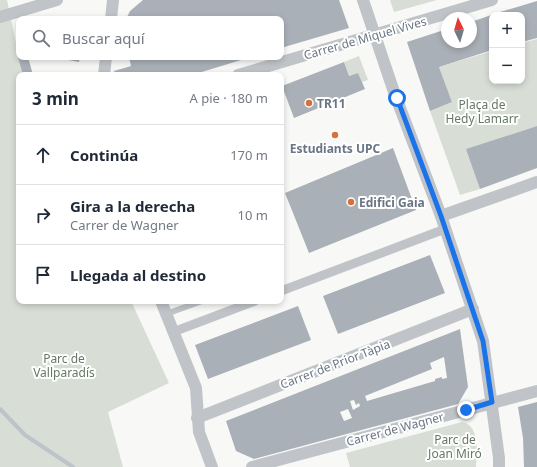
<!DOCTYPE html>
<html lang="es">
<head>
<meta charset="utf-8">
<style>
  body { margin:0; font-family:"Noto Sans",sans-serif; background:#f2f2f3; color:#1f2937 }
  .controls { position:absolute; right:12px; top:12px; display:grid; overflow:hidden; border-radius:8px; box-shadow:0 2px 6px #0003 }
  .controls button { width:36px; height:36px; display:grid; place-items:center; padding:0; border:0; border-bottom:1px solid #e0e1e3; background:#fff; color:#1f2937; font:20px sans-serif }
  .compass { position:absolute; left:441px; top:12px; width:36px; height:36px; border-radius:50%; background:#fff; box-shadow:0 2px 6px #0003; rotate:355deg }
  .stop { position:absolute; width:12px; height:12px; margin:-9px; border:3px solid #1a73e8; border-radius:50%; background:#fff }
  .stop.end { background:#1a73e8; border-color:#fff; box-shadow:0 1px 4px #0008 }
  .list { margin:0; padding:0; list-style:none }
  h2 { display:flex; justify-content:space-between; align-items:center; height:52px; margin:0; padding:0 16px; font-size:17px }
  h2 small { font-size:13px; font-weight:400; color:#747a83 }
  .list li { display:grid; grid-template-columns:26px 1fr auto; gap:12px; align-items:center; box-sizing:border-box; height:60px; padding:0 16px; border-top:1px solid #e0e1e3 }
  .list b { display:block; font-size:15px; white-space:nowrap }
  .list p { margin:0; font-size:13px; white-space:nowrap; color:#747a83 }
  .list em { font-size:13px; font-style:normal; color:#747a83 }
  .icon { flex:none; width:22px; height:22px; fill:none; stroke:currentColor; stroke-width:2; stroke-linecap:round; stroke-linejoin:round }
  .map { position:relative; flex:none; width:537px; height:467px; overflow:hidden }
  .search { position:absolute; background:#fff; box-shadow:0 2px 6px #0003; left:16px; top:16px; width:268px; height:44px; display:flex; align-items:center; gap:10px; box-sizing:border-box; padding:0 14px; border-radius:8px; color:#747a83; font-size:15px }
  .panel { position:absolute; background:#fff; box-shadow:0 2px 6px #0003; left:16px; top:72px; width:268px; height:232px; border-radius:8px }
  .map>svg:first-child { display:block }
  .green { fill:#d8ddd6 }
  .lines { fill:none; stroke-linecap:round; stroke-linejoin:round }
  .stream { stroke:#bcc4ca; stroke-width:4 }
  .building { fill:#aab0b7; fill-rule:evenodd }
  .service { stroke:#c0c4c8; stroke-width:6 }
  .pedestrian { stroke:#c0c4c8; stroke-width:9 }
  .minor { stroke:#c0c4c8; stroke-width:12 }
  .route { stroke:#1a73e8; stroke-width:5 }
  .poi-dot { fill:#d5723b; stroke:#fff; stroke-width:1.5 }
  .labels { text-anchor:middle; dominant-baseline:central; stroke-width:4; stroke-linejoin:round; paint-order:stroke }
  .street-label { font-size:12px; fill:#6a7685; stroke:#fff }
  .poi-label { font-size:12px; font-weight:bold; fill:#6a7685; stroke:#fff; text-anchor:start }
  .park-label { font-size:12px; fill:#667865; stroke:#fff }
</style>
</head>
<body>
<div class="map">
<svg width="537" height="467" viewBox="0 0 537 467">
  <rect width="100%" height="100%" fill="#f8f9f7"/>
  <g class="green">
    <polygon points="0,0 7,0 19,57 25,75 19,75 19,301 131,301 169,383 108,412 123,467 0,467"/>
    <polygon points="390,0 437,0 394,12"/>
    <polygon points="537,39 537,126 467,149 480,189 460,195 430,111 452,102 439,67 492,51 492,81 522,81 522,43"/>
    <polygon points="359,56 368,80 362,82 358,73 349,76 344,62"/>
    <path d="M462,422C480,425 477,453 476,467H350L346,453Z"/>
  </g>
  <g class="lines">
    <polyline class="stream" points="0,409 25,435 73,467"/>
  </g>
  <g class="building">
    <polygon points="143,0 339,0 349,28 281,48 281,19 126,19 130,11"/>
    <polygon points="537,1 537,38 522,42 522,15 492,15 492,50 439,67 452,102 430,111 407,42 447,29 447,42 471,42 471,22 497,13"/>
    <polygon points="18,57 28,57 33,75 23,75"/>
    <polygon points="52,57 80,57 79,62"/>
    <polygon points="129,57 251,57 192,75 115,75 114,71 131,66"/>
    <polygon points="344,62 349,76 358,73 365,89 294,118 282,86"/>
    <polygon points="537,126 537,168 480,189 466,149"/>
    <polygon points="393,148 416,210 309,253 285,193"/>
    <polygon points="430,255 445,293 338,334 323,296"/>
    <polygon points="298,306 311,340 208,379 195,345"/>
    <path d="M460,329L468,387L458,404L254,459L236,451L226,421ZM444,357L447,378L442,379V377L435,379V381L367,401L365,396L432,369L430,363ZM354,400L356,405L359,403L360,406L353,410L350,401ZM348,409L352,418L344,421L340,412Z"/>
    <polygon points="537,402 537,467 524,467 523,438 518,407"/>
  </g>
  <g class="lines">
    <polyline class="service" points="166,314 202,301"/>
    <g class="pedestrian">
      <polyline points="281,291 445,229"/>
      <polyline points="173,332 255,301"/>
    </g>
    <g class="minor">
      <polyline points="363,0 394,92 441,216 483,341 499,458 499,467"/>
      <polyline points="0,17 57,0"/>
      <polyline points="111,19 113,0"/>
      <polyline points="104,75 106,57"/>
      <polyline points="238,75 492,0"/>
      <polyline points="441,216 537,182"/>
      <polyline points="161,301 196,388 199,432 212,467"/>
      <polyline points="197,418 473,309"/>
      <polyline points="252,467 537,391"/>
    </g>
  </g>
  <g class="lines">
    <polyline class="route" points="397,98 441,216 483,341 492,402 466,410"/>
  </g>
  <g class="poi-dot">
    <circle cx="309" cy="103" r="4"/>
    <circle cx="335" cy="135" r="4"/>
    <circle cx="351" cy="202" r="4"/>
  </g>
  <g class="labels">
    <g class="street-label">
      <text transform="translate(365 38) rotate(-16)">Carrer de Miquel Vives</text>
      <text transform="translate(335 364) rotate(-21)">Carrer de Prior Tàpia</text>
      <text transform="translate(395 429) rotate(-15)">Carrer de Wagner</text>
    </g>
    <g class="poi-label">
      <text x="317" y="103">TR11</text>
      <text x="335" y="148" text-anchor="middle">Estudiants UPC</text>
      <text x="359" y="202">Edifici Gaia</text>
    </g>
    <g class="park-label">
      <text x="482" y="104">Plaça de<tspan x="482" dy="14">Hedy Lamarr</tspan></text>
      <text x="64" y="358">Parc de<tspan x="64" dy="14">Vallparadís</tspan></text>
      <text x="455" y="439">Parc de<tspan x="455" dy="14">Joan Miró</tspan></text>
    </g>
  </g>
</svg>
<div class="controls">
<button>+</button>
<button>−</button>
</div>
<svg class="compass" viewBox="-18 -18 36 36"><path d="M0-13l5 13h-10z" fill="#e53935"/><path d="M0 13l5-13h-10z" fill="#747a83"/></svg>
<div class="stop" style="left:397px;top:98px"></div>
<div class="stop end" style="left:466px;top:410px"></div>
<div class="search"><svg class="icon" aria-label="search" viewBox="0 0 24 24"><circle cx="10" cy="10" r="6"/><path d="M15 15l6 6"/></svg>Buscar aquí</div>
<section class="panel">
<h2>3 min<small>A pie · 180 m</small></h2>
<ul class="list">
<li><svg class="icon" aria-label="ahead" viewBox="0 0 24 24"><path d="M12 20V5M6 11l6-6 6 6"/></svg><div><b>Continúa</b></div><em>170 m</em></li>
<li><svg class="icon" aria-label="right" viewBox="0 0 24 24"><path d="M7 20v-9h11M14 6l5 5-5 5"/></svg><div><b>Gira a la derecha</b><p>Carrer de Wagner</p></div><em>10 m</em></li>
<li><svg class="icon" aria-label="arrive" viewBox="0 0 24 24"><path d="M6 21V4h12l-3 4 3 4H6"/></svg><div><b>Llegada al destino</b></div></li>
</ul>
</section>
</div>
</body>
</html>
